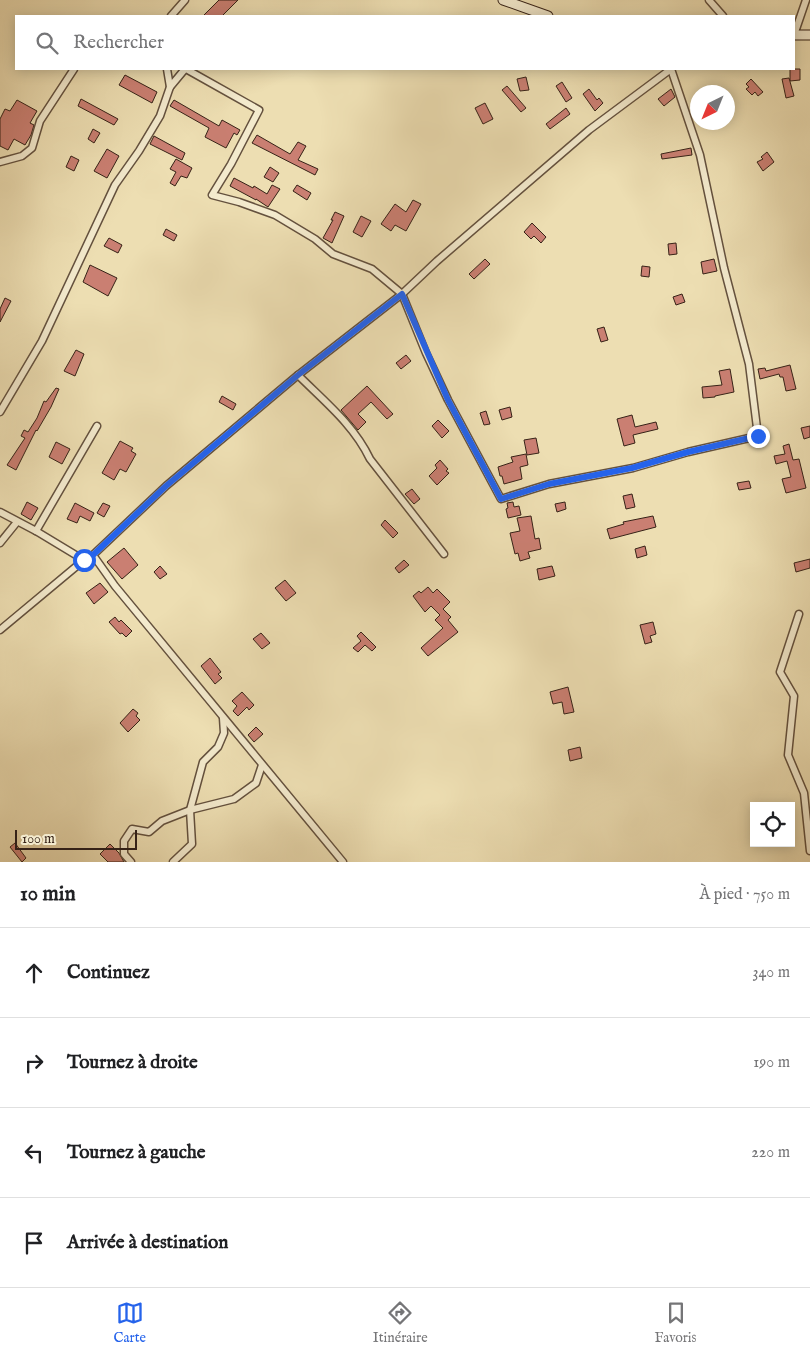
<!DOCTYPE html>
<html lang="fr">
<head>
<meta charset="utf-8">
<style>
  body { margin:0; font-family:"IM FELL English",serif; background:#f2f2f2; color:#202124 }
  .controls { position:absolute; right:15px; bottom:15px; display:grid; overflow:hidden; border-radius:0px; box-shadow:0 2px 12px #0003 }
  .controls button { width:45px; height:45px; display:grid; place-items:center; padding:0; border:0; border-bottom:1px solid #e0e0e0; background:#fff; color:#202124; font:25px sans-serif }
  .compass { position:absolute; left:690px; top:85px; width:45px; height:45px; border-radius:50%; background:#fff; box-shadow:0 2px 12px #0003; rotate:223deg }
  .scale { position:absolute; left:15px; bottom:12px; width:122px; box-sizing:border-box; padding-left:5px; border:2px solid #362217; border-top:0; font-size:14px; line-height:18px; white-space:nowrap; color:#362217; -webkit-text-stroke:4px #f3eacd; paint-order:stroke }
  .stop { position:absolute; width:15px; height:15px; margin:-11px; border:4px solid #2563eb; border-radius:50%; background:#fff }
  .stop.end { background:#2563eb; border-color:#fff; box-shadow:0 1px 5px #0008 }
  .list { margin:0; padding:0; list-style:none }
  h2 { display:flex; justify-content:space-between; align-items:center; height:65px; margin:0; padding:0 20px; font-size:21px }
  h2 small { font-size:16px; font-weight:400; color:#757577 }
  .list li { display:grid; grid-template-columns:32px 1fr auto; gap:15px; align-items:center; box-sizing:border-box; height:90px; padding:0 20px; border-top:1px solid #e0e0e0 }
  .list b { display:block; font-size:19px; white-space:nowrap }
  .list em { font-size:16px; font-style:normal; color:#757577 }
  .icon { flex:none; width:28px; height:28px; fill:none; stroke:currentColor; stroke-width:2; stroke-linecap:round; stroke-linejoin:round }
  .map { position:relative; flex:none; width:810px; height:862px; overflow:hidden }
  .search { position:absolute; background:#fff; box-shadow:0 2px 12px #0003; left:15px; right:15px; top:15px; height:55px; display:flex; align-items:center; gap:12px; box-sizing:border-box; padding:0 18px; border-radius:0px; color:#757577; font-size:19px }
  .sheet { height:425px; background:#fff }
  nav { display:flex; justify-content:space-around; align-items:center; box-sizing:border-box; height:70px; border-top:1px solid #e0e0e0; background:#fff; font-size:14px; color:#757577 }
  nav a { display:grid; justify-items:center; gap:2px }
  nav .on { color:#2563eb }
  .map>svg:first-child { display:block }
  .building { fill:#ca7f72; stroke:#362217 }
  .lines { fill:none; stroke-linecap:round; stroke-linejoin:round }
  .minor-casing { stroke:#64513e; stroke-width:9 }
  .secondary-casing { stroke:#362217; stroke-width:11 }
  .minor { stroke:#f3eacd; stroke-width:6 }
  .secondary { stroke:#f3eacd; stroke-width:9 }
  .route { stroke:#2563eb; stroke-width:6 }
</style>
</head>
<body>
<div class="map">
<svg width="810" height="862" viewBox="0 0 810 862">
  <rect width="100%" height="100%" fill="#eddeb2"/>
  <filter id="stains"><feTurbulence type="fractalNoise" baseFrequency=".004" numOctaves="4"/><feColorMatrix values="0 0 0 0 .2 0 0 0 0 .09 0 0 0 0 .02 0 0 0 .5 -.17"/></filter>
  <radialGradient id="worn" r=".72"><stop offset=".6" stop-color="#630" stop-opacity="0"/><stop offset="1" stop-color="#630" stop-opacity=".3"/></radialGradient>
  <g class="building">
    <polygon points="219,0 238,0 222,16 203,16"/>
    <polygon points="790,69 800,69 800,80 790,81"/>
    <polygon points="125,75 157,92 152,103 119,85"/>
    <polygon points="526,77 529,90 520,91 517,79"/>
    <polygon points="789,78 794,96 786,98 782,79"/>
    <polygon points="751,79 763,92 758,96 755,92 752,95 746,89 749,87 746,84"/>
    <polygon points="562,82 572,98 566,102 556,86"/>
    <polygon points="507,86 526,108 521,112 502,90"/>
    <polygon points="589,89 597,100 599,98 603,103 595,111 583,94"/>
    <polygon points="671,89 675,97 664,106 658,99"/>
    <polygon points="81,99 118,119 114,125 78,106"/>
    <polygon points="17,100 37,111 30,123 34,125 31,135 25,145 14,139 8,150 0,146 0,119 5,109 10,111"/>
    <polygon points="174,100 219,126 222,120 240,130 237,135 234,133 226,148 205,137 209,128 170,106"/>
    <polygon points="485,103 493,119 483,124 475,108"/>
    <polygon points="566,108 570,114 550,129 546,124"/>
    <polygon points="93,129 100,133 94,143 88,139"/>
    <polygon points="257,135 290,154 298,142 306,146 298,160 318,169 315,175 252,143"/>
    <polygon points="154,136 185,153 182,160 150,144"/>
    <polygon points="691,148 692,155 662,159 661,154"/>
    <polygon points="107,149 119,156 107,178 94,171"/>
    <polygon points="767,152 774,162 763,171 757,162 763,159 761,157"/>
    <polygon points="71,156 79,160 74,171 66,167"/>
    <polygon points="176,159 192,168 187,178 181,176 175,186 170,183 176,172 170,169"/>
    <polygon points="270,167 279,173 273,182 264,177"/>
    <polygon points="234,178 253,188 254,186 267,194 272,185 280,189 268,207 256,199 256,200 230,186"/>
    <polygon points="297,185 311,193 307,200 293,191"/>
    <polygon points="413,200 421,204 406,231 395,225 391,231 381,224 395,204 406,212"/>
    <polygon points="335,212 344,216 332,243 323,238 333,220 331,220"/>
    <polygon points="361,216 371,221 362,237 353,232"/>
    <polygon points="532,223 546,237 541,243 534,236 531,239 524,232"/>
    <polygon points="166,229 177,235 174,241 163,235"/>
    <polygon points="109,238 122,245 118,253 104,246"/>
    <polygon points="676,243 677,254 669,255 668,244"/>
    <polygon points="485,259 490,264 474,279 469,274"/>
    <polygon points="714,259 717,271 703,274 701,262"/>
    <polygon points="90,265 117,278 108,296 83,282"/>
    <polygon points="642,266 650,267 649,277 641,276"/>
    <polygon points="682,294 685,302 676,305 673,297"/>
    <polygon points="5,298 11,301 0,322 0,309"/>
    <polygon points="604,327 608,340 601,342 597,329"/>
    <polygon points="76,350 84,354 75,376 64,371"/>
    <polygon points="406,355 411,361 401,369 396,363"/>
    <polygon points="790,365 796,389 786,391 783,377 780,377 779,374 760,379 758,369 765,368 766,371"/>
    <polygon points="730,369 734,392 715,396 715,397 703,398 702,387 722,385 719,371"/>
    <polygon points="367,386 393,414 387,419 371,402 358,414 366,422 358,430 341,410"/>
    <polygon points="56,388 59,389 51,407 37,431 36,430 16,470 7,465 25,438 21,436 24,430 28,432 37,418 44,401 46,402"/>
    <polygon points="222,396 236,404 233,410 219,402"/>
    <polygon points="510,407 512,417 502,420 499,410"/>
    <polygon points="486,411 490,424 484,425 480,413"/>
    <polygon points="632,415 635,427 656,422 658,429 633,435 635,443 624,446 617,419"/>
    <polygon points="438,420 449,431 442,438 432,426"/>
    <polygon points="810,426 810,437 804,439 801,428"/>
    <polygon points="536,438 539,453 527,455 524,440"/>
    <polygon points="120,441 133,448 131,451 136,454 126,472 120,469 114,480 102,473"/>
    <polygon points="56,442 70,449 62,464 49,457"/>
    <polygon points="789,444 793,460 799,459 806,488 786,493 782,479 791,477 787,461 776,464 774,456 785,454 783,446"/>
    <polygon points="526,454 528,465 520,467 522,479 504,484 502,476 500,476 498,467 513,462 511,457"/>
    <polygon points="440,460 448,469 446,471 449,473 437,485 429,476 437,468 435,465"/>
    <polygon points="749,481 751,488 739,490 737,483"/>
    <polygon points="412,489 420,499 414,504 405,494"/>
    <polygon points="632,494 635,507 626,509 623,496"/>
    <polygon points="27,502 38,508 31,520 21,514"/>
    <polygon points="513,502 514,507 519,506 521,515 508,518 506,509 508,508 507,503"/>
    <polygon points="565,502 566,509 557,512 555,504"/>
    <polygon points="75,503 94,513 90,521 80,516 77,523 67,519"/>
    <polygon points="103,503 110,506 104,517 97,513"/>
    <polygon points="531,516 535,539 539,538 541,549 528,552 530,558 520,561 518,553 515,554 510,533 520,531 517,518"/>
    <polygon points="653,516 656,527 610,539 607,529 624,524 623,522"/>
    <polygon points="385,520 398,533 393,538 381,525"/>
    <polygon points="645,546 647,555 637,558 635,549"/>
    <polygon points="124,548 138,565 122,579 107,562"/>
    <polygon points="810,559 810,568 796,572 794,563"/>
    <polygon points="404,560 409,565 399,573 395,568"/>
    <polygon points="160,566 167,574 160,579 154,572"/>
    <polygon points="552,566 555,576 539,580 537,569"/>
    <polygon points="285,580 296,593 286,601 275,588"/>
    <polygon points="100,583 108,592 94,604 86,593"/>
    <polygon points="428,587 433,593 437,589 450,602 443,609 451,617 448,620 458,632 428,656 421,648 443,628 435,620 440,615 431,606 425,612 413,596 419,591 421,593"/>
    <polygon points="115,617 119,622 121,620 132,631 126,637 122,633 120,634 109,622"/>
    <polygon points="653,622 656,634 650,636 652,642 645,644 640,625"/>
    <polygon points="361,632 376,647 372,651 365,645 358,652 353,648 361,641 357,636"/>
    <polygon points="261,633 270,643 262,649 253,639"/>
    <polygon points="210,658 221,672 218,674 222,678 215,684 201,666"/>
    <polygon points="568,687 574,712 564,714 562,702 553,704 550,692"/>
    <polygon points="242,692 254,705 249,710 247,707 238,716 233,711 237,706 232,701"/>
    <polygon points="133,709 138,713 136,716 140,720 128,732 120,723"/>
    <polygon points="256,727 263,734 254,742 248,735"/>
    <polygon points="580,747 582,758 570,761 568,750"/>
    <polygon points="15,843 26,858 22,862 10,847"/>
    <polygon points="110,844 119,853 124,862 108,862 100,854"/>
  </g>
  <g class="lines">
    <g class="minor-casing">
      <g id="minor">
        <polyline points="709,0 723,16"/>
        <polyline points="171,16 185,0"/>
        <polyline points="794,35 806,0"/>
        <polyline points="186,69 259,110 231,164 212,195 239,202 275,215 315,239 333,254 372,269 402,294 426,353 448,400 501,499 549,484 633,468 688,452 758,436 749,364 724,268 700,155 671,69"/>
        <polyline points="170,87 185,69"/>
        <polyline points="0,162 22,156 32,148 40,121 74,69"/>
        <path d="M298,375C324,401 354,425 370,459L444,554"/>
        <polyline points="0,412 42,341 115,185 139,151 160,116 170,87 167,69"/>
        <polyline points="0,512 36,531 84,560"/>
        <polyline points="36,531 97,426"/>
        <polyline points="0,543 17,522"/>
        <polyline points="93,555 115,586 343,862"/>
        <polyline points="799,614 780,672 794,696 788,755 804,793 810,851"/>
        <polyline points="0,630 84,560 93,555 166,486 298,375 402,294 437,261 589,130 671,69"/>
        <polyline points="131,862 124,854 124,841 132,829 149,832 162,821 190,810 234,799 256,783 262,765"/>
        <polyline points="173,862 192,844 190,810 203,762 218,747 224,733 223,718"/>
      </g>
    </g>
    <g class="secondary-casing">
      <g id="secondary">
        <polyline points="503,0 548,16"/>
        <polyline points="794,35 810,35"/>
      </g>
    </g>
    <use href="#minor" class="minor"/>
    <use href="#secondary" class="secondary"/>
  </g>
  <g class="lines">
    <polyline class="route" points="84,560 93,555 166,486 298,375 402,294 448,400 501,499 549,484 632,468 688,452 758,436"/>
  </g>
  <rect width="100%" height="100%" filter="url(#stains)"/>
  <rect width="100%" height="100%" fill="url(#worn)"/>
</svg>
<div class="controls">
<button><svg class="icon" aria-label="locate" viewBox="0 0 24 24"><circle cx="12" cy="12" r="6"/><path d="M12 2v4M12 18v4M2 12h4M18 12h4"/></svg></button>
</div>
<svg class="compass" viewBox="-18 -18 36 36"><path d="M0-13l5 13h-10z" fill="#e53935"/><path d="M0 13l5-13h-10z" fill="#757577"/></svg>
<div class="scale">100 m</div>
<div class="stop" style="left:84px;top:560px"></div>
<div class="stop end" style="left:758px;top:436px"></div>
<div class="search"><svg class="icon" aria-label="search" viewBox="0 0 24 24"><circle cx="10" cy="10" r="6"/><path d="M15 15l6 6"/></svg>Rechercher</div>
</div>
<section class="sheet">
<h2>10 min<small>À pied · 750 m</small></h2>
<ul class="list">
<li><svg class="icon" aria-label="ahead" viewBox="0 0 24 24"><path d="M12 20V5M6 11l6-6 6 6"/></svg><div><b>Continuez</b></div><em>340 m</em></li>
<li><svg class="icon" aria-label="right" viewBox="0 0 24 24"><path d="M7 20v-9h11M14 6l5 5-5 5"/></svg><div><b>Tournez à droite</b></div><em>190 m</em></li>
<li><svg class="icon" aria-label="left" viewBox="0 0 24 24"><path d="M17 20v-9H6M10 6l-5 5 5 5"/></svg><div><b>Tournez à gauche</b></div><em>220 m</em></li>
<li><svg class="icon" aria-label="arrive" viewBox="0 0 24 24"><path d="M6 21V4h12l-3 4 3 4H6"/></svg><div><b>Arrivée à destination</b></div></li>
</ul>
</section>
<nav>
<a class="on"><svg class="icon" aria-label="map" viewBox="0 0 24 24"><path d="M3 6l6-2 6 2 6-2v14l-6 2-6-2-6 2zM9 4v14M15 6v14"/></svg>Carte</a>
<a><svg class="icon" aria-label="directions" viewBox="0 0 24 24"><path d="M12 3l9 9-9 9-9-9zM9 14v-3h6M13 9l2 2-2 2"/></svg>Itinéraire</a>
<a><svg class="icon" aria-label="saved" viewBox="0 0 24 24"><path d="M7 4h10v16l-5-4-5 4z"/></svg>Favoris</a>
</nav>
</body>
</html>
